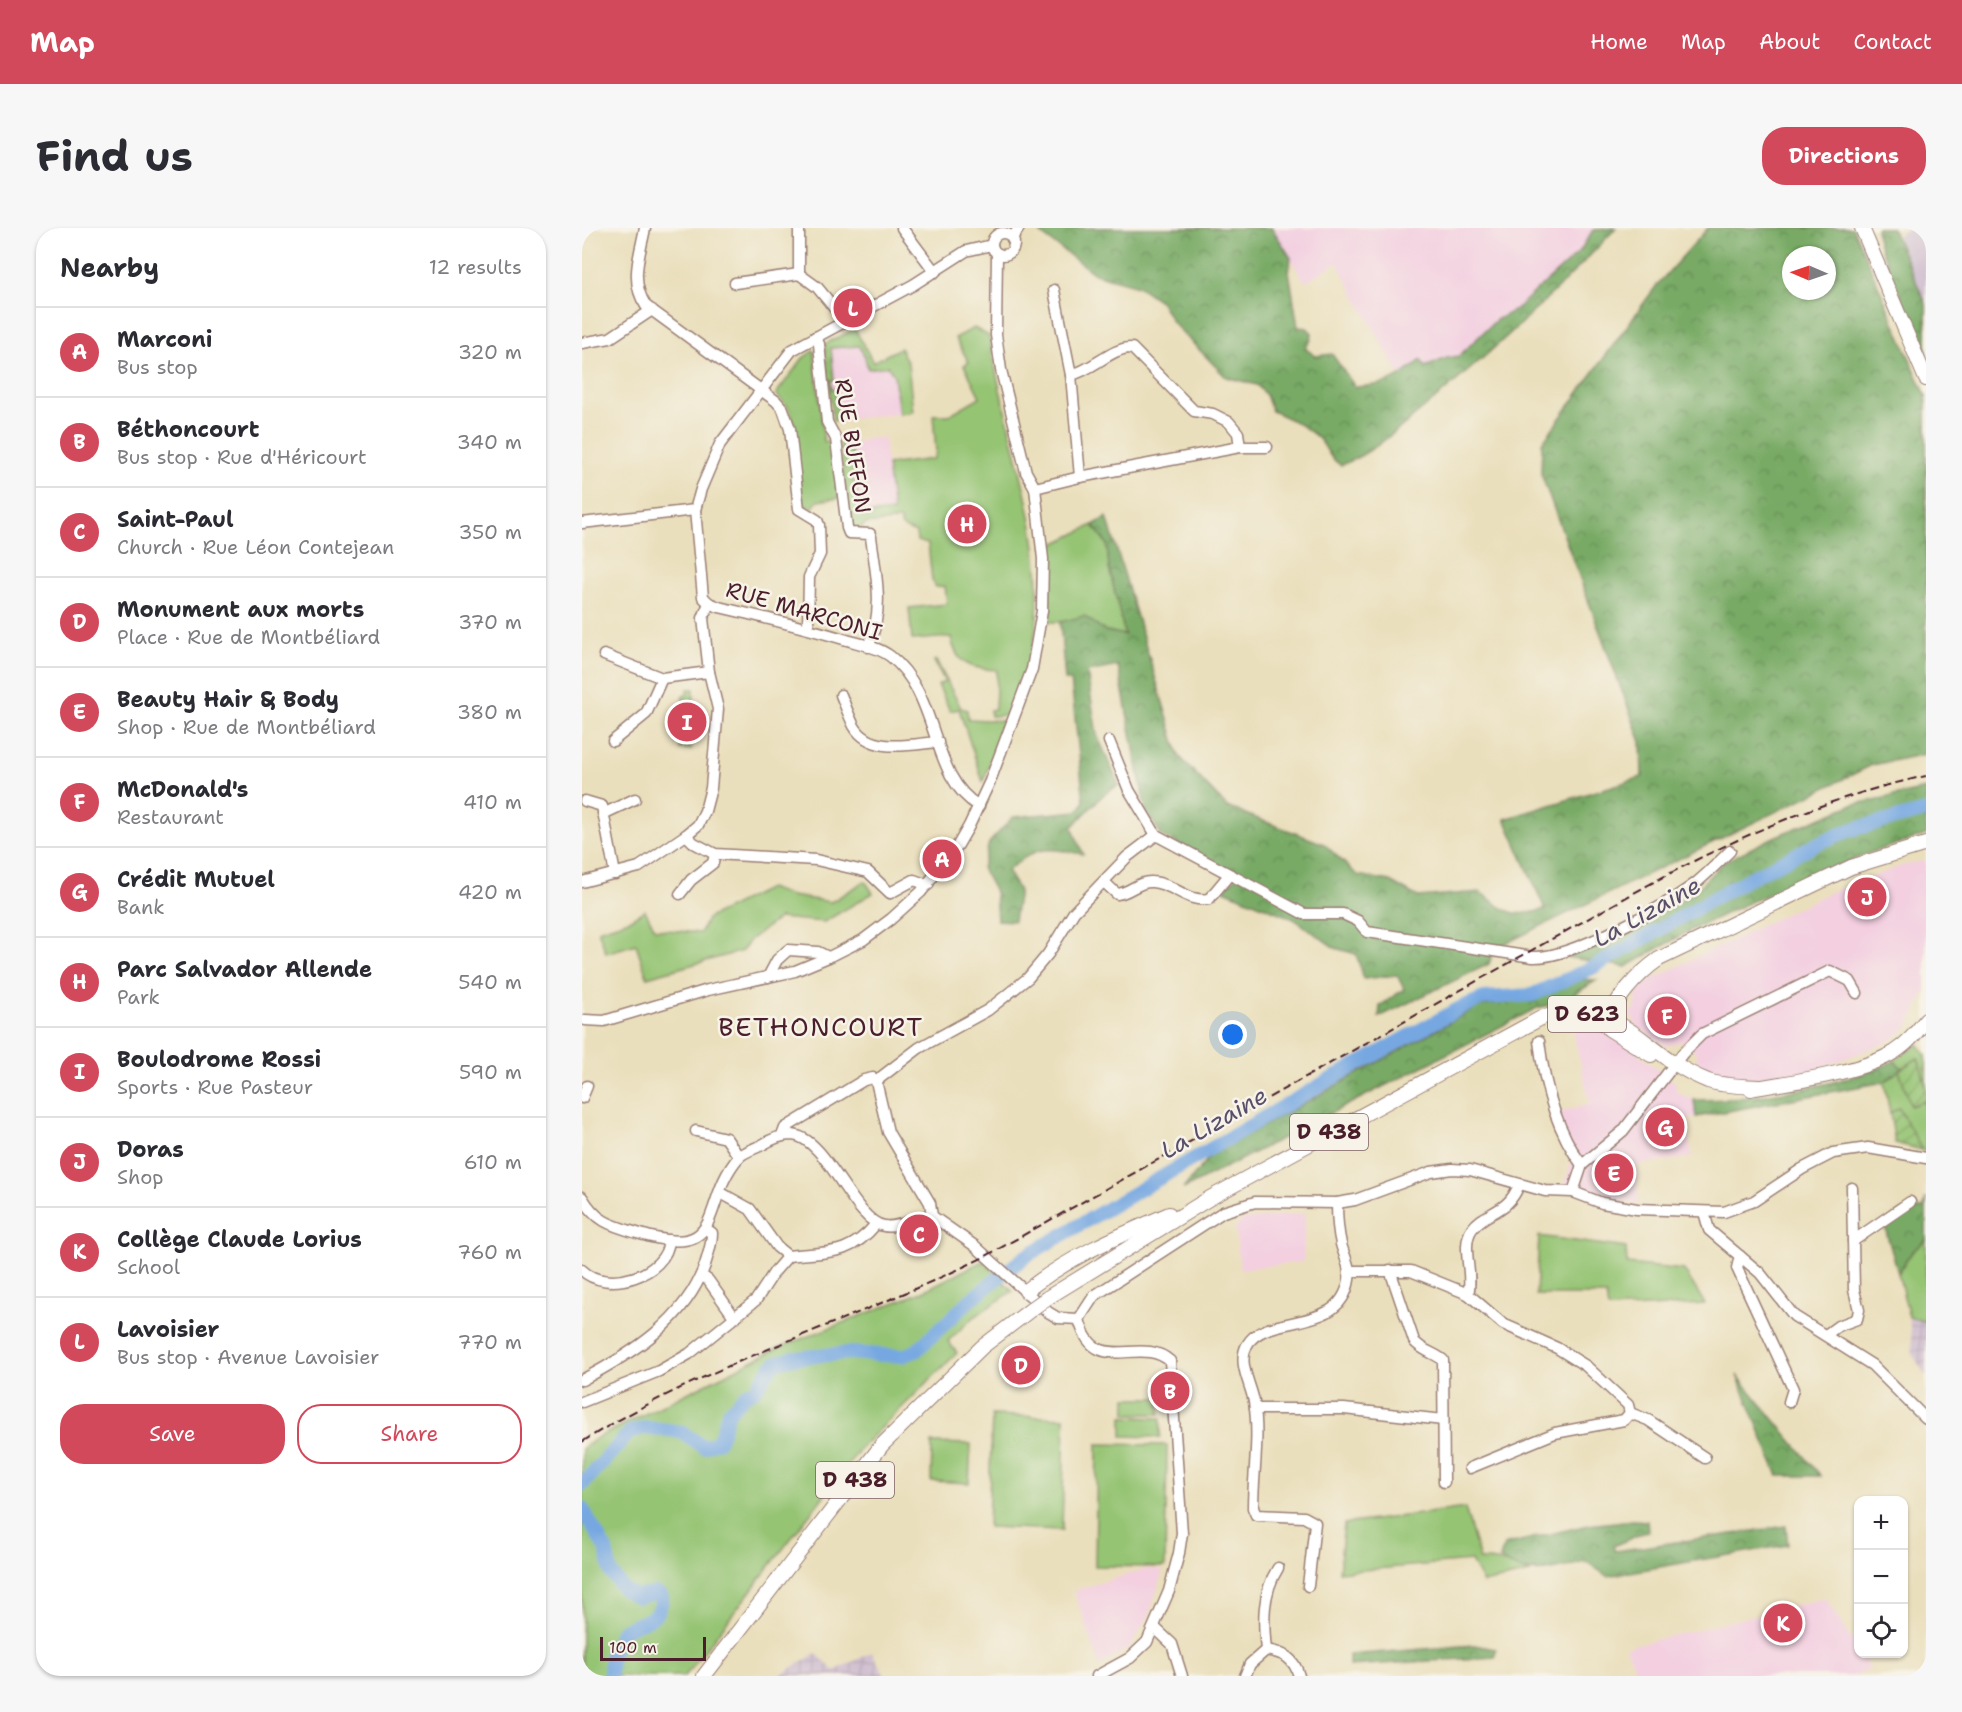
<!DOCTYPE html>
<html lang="en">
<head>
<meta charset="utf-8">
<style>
  body { margin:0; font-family:"Shantell Sans",sans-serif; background:#f7f7f7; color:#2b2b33 }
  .controls { position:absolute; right:18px; bottom:18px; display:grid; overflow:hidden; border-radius:12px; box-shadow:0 2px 4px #0004 }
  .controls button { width:54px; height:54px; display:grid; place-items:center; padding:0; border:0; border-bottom:2px solid #e1e1e2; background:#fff; color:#2b2b33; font:30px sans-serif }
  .compass { position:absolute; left:1200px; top:18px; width:54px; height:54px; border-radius:50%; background:#fff; box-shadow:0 2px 4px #0004; rotate:272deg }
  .scale { position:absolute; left:18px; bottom:15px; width:106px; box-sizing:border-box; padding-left:6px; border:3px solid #4a1f2b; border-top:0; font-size:16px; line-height:21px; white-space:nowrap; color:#4a1f2b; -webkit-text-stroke:4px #f7f3e8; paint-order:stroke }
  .you { position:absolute; left:651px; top:807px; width:21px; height:21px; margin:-15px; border:4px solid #fff; border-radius:50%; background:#1a73e8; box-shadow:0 0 0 9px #1a73e833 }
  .badge { display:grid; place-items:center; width:39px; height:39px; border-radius:50%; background:#d1495b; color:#fff; font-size:20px; font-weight:700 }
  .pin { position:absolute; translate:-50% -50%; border:3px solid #fff; box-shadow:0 2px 6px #0006 }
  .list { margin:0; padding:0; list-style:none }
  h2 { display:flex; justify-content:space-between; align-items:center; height:78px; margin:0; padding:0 24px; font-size:26px }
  h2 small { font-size:20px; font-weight:400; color:#7c7c81 }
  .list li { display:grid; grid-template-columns:39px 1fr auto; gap:18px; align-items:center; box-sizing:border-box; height:90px; padding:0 24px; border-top:2px solid #e1e1e2 }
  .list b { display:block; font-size:22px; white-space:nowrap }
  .list p { margin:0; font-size:20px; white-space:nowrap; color:#7c7c81 }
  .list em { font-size:20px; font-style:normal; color:#7c7c81 }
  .actions { display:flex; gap:12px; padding:18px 24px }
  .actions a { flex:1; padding:14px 0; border:2px solid #d1495b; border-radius:24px; text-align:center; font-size:21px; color:#d1495b }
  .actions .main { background:#d1495b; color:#fff }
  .icon { flex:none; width:33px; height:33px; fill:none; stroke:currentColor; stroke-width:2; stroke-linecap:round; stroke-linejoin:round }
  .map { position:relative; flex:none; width:1344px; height:1448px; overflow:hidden; border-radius:24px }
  header { display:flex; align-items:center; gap:36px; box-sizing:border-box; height:84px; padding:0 30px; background:#d1495b; color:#fff }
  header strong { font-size:28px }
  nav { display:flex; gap:33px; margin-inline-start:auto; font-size:21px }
  .intro { display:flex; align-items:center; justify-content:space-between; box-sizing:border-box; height:144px; padding:0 36px }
  h1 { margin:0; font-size:42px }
  .button { padding:15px 27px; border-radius:24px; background:#d1495b; color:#fff; font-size:21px; font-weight:700 }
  main { display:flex; gap:36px; padding:0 36px }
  aside { flex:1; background:#fff; border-radius:24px; box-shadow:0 2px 4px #0004 }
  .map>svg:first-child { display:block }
  .built { fill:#f3cfe0 }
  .industrial { fill:url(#industrial-grid) }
  .railway { fill:#cfbdcf }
  .green { fill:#95c473; stroke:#70724f; stroke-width:1.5 }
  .forest { fill:url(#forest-crowns); stroke:#616448; stroke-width:1.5; fill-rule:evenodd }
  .garden { fill:url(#garden-furrows); stroke:#70724f; stroke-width:1.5 }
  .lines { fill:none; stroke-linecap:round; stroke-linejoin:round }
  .river { stroke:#76a7e1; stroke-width:14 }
  .minor-casing { stroke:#9a7f74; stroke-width:13 }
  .major-casing { stroke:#9a7f74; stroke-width:16 }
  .minor { stroke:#fff; stroke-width:10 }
  .major { stroke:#fff; stroke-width:14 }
  .rail { stroke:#4a1f2b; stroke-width:2; stroke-dasharray:9 4.5; stroke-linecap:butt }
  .major-bridge-casing { stroke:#9a7f74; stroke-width:16; stroke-linecap:butt }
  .major-bridge { stroke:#fff; stroke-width:14 }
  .labels { text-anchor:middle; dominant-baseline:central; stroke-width:5; stroke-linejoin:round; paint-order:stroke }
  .shield { fill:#f7f3e8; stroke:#7e5f64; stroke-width:1.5 }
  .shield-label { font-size:21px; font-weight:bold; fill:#4a1f2b }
  .street-label { font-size:22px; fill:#4a1f2b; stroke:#f7f3e8 }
  .water-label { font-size:24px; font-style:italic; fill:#594f6b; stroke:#f7f3e8 }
  .quarter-label { font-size:26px; letter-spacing:1.5px; fill:#4a1f2b; stroke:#f7f3e8 }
</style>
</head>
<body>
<header>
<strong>Map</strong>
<nav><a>Home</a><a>Map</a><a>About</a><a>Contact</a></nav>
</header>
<div class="intro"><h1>Find us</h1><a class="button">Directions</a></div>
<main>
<aside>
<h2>Nearby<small>12 results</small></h2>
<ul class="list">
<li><span class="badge">A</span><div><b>Marconi</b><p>Bus stop</p></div><em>320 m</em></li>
<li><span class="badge">B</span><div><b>Béthoncourt</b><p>Bus stop · Rue d'Héricourt</p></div><em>340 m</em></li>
<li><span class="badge">C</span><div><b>Saint-Paul</b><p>Church · Rue Léon Contejean</p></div><em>350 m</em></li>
<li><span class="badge">D</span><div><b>Monument aux morts</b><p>Place · Rue de Montbéliard</p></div><em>370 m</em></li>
<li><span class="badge">E</span><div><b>Beauty Hair &amp; Body</b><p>Shop · Rue de Montbéliard</p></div><em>380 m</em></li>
<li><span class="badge">F</span><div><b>McDonald's</b><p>Restaurant</p></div><em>410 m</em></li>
<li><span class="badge">G</span><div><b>Crédit Mutuel</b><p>Bank</p></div><em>420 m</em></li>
<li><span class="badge">H</span><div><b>Parc Salvador Allende</b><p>Park</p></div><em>540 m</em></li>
<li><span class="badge">I</span><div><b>Boulodrome Rossi</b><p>Sports · Rue Pasteur</p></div><em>590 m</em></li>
<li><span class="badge">J</span><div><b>Doras</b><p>Shop</p></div><em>610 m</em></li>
<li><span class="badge">K</span><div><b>Collège Claude Lorius</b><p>School</p></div><em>760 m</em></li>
<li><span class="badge">L</span><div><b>Lavoisier</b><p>Bus stop · Avenue Lavoisier</p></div><em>770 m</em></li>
</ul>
<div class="actions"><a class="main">Save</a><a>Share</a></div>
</aside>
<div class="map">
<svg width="1344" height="1448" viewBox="0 0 1344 1448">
  <defs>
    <pattern id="industrial-grid" width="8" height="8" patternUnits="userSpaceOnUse" patternTransform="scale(1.5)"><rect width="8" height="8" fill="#cfbdcf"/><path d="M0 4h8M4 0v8" fill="none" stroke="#b3a2b2"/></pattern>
    <pattern id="forest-crowns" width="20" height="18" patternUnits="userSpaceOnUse" patternTransform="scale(1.5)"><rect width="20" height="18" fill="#78aa65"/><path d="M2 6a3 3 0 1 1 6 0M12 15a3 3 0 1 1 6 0" fill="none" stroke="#648a53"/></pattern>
    <pattern id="garden-furrows" width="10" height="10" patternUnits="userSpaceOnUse" patternTransform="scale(1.5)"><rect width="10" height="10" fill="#95c473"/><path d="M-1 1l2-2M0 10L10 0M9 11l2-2" fill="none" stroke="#7c9f5f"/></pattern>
  </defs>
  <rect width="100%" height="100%" fill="#f7f3e8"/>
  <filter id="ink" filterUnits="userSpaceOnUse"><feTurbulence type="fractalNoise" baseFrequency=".0167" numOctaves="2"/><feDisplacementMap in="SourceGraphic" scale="12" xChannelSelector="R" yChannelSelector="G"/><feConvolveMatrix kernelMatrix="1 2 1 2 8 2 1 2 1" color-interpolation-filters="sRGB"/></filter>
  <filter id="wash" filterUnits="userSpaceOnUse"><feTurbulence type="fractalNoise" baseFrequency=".008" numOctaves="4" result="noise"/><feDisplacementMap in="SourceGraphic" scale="24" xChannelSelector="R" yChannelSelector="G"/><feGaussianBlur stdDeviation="1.35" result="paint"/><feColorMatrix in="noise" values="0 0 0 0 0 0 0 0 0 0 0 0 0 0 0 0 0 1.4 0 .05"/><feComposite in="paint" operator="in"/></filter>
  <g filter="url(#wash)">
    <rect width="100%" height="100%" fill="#eadfbc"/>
    <g class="built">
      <polygon points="690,0 1016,0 1011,2 998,22 970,49 933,82 914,92 877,128 865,130 843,139 839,132 819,149 755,35 723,54"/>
      <polygon points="273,101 291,134 318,120 326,135 331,184 256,192 253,162 250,161 249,152 252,152 248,113"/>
      <polygon points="302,210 310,283 277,285 274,255 271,254 270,245 273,245 269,214 281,214 282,211"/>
      <polygon points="1344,632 1344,761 1327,797 1308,813 1228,844 1182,850 1155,851 1136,848 1121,841 1115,834 1115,825 1101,813 1084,818 1055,799 1048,785 1053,781 1055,765 1064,754 1246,665 1322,637"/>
      <polygon points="997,799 1016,802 1037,811 1094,855 1094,864 1112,872 1114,889 1104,892 1110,929 1055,937 1056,976 1018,971 983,956 990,931 970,886 1008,876 992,807"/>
      <polygon points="723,985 721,1034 658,1041 653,999 661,992"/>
      <polygon points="563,1341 581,1342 567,1388 548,1419 518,1438 492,1363"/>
      <polygon points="1243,1370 1288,1440 1273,1448 1056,1448 1044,1419"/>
    </g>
    <g class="industrial">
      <polygon points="1327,1089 1344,1095 1344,1148 1331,1127"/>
      <polygon points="290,1424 303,1448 197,1448 234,1425 252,1443"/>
    </g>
    <polygon class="railway" points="1327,0 1335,0 1344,20 1344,76 1315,8"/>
    <g class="green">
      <path d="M392,100L407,108L409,118C425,212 465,302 454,400C450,430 438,459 428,487L409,488L408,482L413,481L415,442C390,441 374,437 369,409L330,412L327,380L365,376L363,358L354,359L350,352L346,316L335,313L334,305L320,299L318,292L283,296L279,301H271L267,298L258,213H269L272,245L270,246L271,254H274L277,287L311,283L305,237L351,231L354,224L351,187H367L398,169L382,137L387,134L373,110Z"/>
      <polygon points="273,101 291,134 318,120 326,135 331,184 317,186 312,147 306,138 286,141 283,129 277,118 249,120 252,152 249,152 250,161 253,161 256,192 251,193 243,116"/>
      <polygon points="232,122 242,214 251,214 257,270 235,273 231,280 219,277 211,191 206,179 194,166 221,130"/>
      <polygon points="511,297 525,316 527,340 544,407 523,403 502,388 489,394 466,394 466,319"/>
      <polygon points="354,432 379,480 385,482 386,491 424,493 401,554 377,481 368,483 356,457 363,454 352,433"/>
      <polygon points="106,461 112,461 109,521 98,521 101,467 105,467"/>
      <polygon points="283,653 291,665 242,694 197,690 168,712 160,723 65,749 54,716 24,725 16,702 47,692 63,682 73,701 118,705 126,690 187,660 209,668 249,674"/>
      <polygon points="1336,816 1344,827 1344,858 1336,830 1320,840 1312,833"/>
      <polygon points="1317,842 1329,878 1341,873 1344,878 1344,923 1340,922 1317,881 1308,885 1302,854"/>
      <polygon points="957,1008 1044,1020 1045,1036 1102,1042 1123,1076 1026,1081 1024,1067 954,1067"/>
      <polygon points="1344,1012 1344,1094 1327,1089 1316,1045 1330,1024"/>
      <polygon points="401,1033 431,1063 392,1089 366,1113 375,1125 278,1221 103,1448 0,1448 0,1221 15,1210 196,1120 337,1065"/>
      <rect x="544" y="1170" width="34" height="16"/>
      <polygon points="410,1187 483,1190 480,1302 406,1299"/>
      <polygon points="540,1189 579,1190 578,1209 540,1208"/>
      <polygon points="350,1215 389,1216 387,1255 349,1253"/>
      <polygon points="515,1216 585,1217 583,1339 513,1338"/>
      <path d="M883,1280L898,1332C921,1331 927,1338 948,1345L901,1355L889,1333L757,1344L762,1296Z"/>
    </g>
    <g class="forest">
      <path d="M461,0H690L709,30L707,43L716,99L725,100L730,105L729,112L723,120L733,128L750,126L773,159C804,157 815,153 839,132L843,139L865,130L877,128L914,92L933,82L998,23L1011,2L1034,0C974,65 909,125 841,181C815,202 791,225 759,237C747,231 746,221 737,211C724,198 707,190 690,183L684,167L675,157L644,149L590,94L579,74L556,58L513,46L459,6Z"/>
      <path d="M1126,0H1271L1344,168V526L1290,537L912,721L907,736L797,789L798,778L822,761L815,747L782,751L774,726L753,720L712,691L642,662L655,648L580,608L564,583L536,438L505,444L515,507L537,557L521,567L490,599L501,626C461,620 457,616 425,643L437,663L432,693L415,692L413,664L400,640L407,615L431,589L496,583L502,574L489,452H483L478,394L502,388L523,403L543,407L527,340L525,316L511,297L525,289L597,528L645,579L742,616L775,647L808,653L836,669L898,664C925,684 930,691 963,681L923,591L1060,549L1059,514L959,246L960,215L1075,57ZM1209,27H1245V63H1209Z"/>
      <polygon points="1294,0 1310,0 1344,76 1344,127 1296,14"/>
      <polygon points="1344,561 1344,607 1290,624 1168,674 1107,703 1044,739 984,729 1025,713 1111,665 1141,634 1192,609 1269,577"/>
      <path d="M996,751L1015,752L980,774L955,780L601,961L629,927L895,779C913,774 930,775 948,772C965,768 980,759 996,751Z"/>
      <path d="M1312,833L1320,840L1302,854L1114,889L1112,872C1169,872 1261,858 1312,833Z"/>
      <polygon points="1344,970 1344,1012 1330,1024 1316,1045 1302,996 1318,984 1342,980"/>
      <polygon points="1155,1147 1239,1248 1196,1248"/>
      <path d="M1051,1292L1065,1293L1066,1303L1031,1318L1033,1323L1204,1298L1206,1317L1025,1348L1005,1334C969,1341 950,1353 918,1331L922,1317L1006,1297Z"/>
      <polygon points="892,1417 914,1421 913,1429 767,1438 767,1427"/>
    </g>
    <g class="garden">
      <polygon points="1336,830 1344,858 1344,878 1341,873 1329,878 1317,842"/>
      <polygon points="1317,880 1340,922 1313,915 1308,885"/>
    </g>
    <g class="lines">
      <g class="river">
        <polyline points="0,1257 48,1204 62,1200 88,1202 101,1205 122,1219 137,1213 146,1185 163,1167 174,1161 189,1139 196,1134 211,1130 266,1125 320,1128 334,1123 388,1072 444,1028 740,856 880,779 902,770 950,767 1012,739 1164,652 1234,616 1268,602 1344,583"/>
        <path d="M0,1280L24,1322L29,1345L42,1362L56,1369L73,1365L80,1369C79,1394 58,1392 40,1403L29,1427L28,1448"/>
      </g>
    </g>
  </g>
  <g filter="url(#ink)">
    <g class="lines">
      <g class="minor-casing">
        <g id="minor">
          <path d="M63,0C58,27 47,53 64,78L194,173L201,181L208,201L217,281L235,292L237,297L238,326L227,349L226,400"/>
          <polyline points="217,0 217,46"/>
          <polyline points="320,0 353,44"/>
          <circle cx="421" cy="16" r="11"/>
          <polyline points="430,11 437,0"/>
          <polyline points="153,55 217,46 235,59 263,93"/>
          <polyline points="472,62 489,147 498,249"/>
          <path d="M233,109L237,116L245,194L254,211L265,300L267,305L288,306L289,309C294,346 303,383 286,419"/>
          <polyline points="0,115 28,110 70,82"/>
          <path d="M489,147C511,142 530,119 550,120L612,183L631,186L647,194L656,205L658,219"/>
          <polyline points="453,260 498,249 658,219 685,219"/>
          <polyline points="0,295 113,282"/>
          <polyline points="22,427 80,450 127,444"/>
          <path d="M259,467C263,477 267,488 272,498C289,527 329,516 356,514"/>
          <polyline points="31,513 64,486 80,450"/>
          <path d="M527,513L547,562L574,607L722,686H761L776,693L785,704L951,729C989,731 1083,678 1114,655C1126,645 1137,634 1148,623"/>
          <polyline points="3,573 20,578 33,646"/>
          <path d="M397,578C347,549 359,468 308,428C296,419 279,416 265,412C223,399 180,389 137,379L127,375L121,369L113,282L119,261L138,216L210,122L331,57L384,23L410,17"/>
          <polyline points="21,586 53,571"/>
          <polyline points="104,607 112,615 133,626 234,632 286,644 308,665 332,652 346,657"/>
          <polyline points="0,654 57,639 104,607 116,597 123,583 129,560 136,481 127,444 121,390 127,375"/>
          <path d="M522,654L535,666C548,665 556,653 570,654C591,655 605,675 627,671L647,647"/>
          <polyline points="98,666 109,652 131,635 133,626"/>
          <polyline points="186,749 195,732 206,722 236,724 246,729"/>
          <polyline points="3,792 22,793 126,762 213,743 249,728 281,712 309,691 339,664 376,617 387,598 408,553 450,441 460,383 461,331 453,260 444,244 419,142 414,107 415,25"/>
          <path d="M957,813C962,855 974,902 1000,937"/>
          <polyline points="294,853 337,820 406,782 446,750 466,726 492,684 545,629 574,607"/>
          <polyline points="294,853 306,904 348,975 350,988"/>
          <polyline points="0,870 5,858"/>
          <polyline points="114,903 144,910 157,929"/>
          <polyline points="200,908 203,900 282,852 291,850 294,853"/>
          <path d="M937,957C925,987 904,982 890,1001C878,1018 892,1047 886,1066L921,1096L975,1120L1004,1138L1046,1177L1048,1185L1066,1192L1123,1230"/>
          <polyline points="991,964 1000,937 1041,903 1101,825 1120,806 1248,743 1268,753 1275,765"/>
          <polyline points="139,965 168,981 195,1019 206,1028"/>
          <path d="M0,969C15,994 28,997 55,1005C147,1034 117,976 156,930C161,924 172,921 180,917C188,912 200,907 210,907C245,909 271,993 302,998C319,1001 334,987 350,988"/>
          <polyline points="1122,984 1127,1002 1178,1045 1212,1088 1290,1137 1344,1191"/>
          <polyline points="350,988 393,1018 466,1084 476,1090 497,1091"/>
          <polyline points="1271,1013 1328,974"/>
          <polyline points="1158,1028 1155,1040 1211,1161 1207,1174"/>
          <path d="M0,1042C24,1066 85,1048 87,1012"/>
          <path d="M808,1042L832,1113C840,1123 851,1124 861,1132L862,1254"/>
          <polyline points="767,1043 829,1043 886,1066"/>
          <polyline points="119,1047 126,1052 153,1090"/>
          <polyline points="497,1091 512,1068 641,984 673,974 755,975 773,972 849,944 870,941 888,942 963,963 991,964 1020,975 1055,981 1142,984 1172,973 1220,941 1251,925 1286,920 1344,930"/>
          <path d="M497,1091C512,1151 558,1106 588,1133L600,1305L597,1325L587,1363L565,1414L548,1430L515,1448"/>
          <polyline points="1245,1106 1256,1098 1275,1091 1277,1082 1272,1062 1270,960"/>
          <path d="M0,1152C49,1126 103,1093 123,1037C126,1026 130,1017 130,1005L124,1001"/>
          <path d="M0,1174L77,1143L107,1126L174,1072L193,1043L206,1028C243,1023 266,1030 294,996"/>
          <polyline points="673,1181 762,1181 861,1192"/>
          <polyline points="888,1240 973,1205 1042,1192 1048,1185"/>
          <path d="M726,1358L733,1295L722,1289L674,1287L671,1280C671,1245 678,1209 672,1174C669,1156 655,1135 665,1117C684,1083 758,1108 767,1052C769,1039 762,1028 759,1016C756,1003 755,989 755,975"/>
          <polyline points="573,1400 590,1416 600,1448"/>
          <path d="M684,1422C681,1394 680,1365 696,1340"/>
          <path d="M663,1448L668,1436L684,1422C702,1425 712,1430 717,1448"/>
        </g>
      </g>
      <g class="major-casing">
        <g id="major">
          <polyline points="1280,0 1344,151"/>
          <path d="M1023,797C1033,772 1054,747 1077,731L1269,639L1344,616"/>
          <polyline points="1027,801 1069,827"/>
          <path d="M1169,861C1207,854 1280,845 1312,824C1325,816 1334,805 1344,792"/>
          <path d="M444,1063C487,1029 536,1008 587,986"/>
          <path d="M465,1070L628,970L961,789C1049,772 1058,826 1126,853C1141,858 1161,858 1176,859"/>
          <polyline points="122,1448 300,1217 400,1119 451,1080"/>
        </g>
      </g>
      <use href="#minor" class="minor"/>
      <use href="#major" class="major"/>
      <path class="rail" d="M0,1214C126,1134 271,1094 404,1028L1068,656C1157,608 1245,569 1344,548"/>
      <g class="major-bridge-casing">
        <polyline id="major-bridge" points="451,1080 465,1070"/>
      </g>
      <use href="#major-bridge" class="major-bridge"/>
    </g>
  </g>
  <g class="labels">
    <g class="shield">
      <rect x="966" y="768" width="78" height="36" rx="4.5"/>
      <rect x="708" y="886" width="78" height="36" rx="4.5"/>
      <rect x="234" y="1234" width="78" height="36" rx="4.5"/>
    </g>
    <g class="shield-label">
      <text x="1005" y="786">D 623</text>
      <text x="747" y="904">D 438</text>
      <text x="273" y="1252">D 438</text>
    </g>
    <g class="street-label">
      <text transform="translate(271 218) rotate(81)">RUE BUFFON</text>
      <text transform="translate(222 383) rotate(16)">RUE MARCONI</text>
    </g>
    <g class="water-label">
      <text transform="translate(1065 684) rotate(-29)">La Lizaine</text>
      <text transform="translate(632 895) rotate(-30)">La Lizaine</text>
    </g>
    <g class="quarter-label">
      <text x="239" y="798">BETHONCOURT</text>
    </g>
  </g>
</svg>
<div class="controls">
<button>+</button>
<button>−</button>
<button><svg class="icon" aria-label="locate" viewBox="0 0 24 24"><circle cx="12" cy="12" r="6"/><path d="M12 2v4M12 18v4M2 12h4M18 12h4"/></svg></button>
</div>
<svg class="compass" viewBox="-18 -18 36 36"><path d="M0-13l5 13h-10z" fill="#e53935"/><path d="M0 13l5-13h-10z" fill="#7c7c81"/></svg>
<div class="scale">100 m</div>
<div class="you"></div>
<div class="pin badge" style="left:360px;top:631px">A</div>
<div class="pin badge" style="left:588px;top:1163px">B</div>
<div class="pin badge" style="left:337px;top:1006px">C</div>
<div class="pin badge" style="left:439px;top:1137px">D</div>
<div class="pin badge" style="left:1032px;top:945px">E</div>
<div class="pin badge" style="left:1085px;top:788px">F</div>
<div class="pin badge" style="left:1083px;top:899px">G</div>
<div class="pin badge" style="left:385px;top:296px">H</div>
<div class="pin badge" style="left:105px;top:494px">I</div>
<div class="pin badge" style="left:1285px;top:669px">J</div>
<div class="pin badge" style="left:1201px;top:1395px">K</div>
<div class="pin badge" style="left:271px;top:80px">L</div>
</div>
</main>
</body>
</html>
